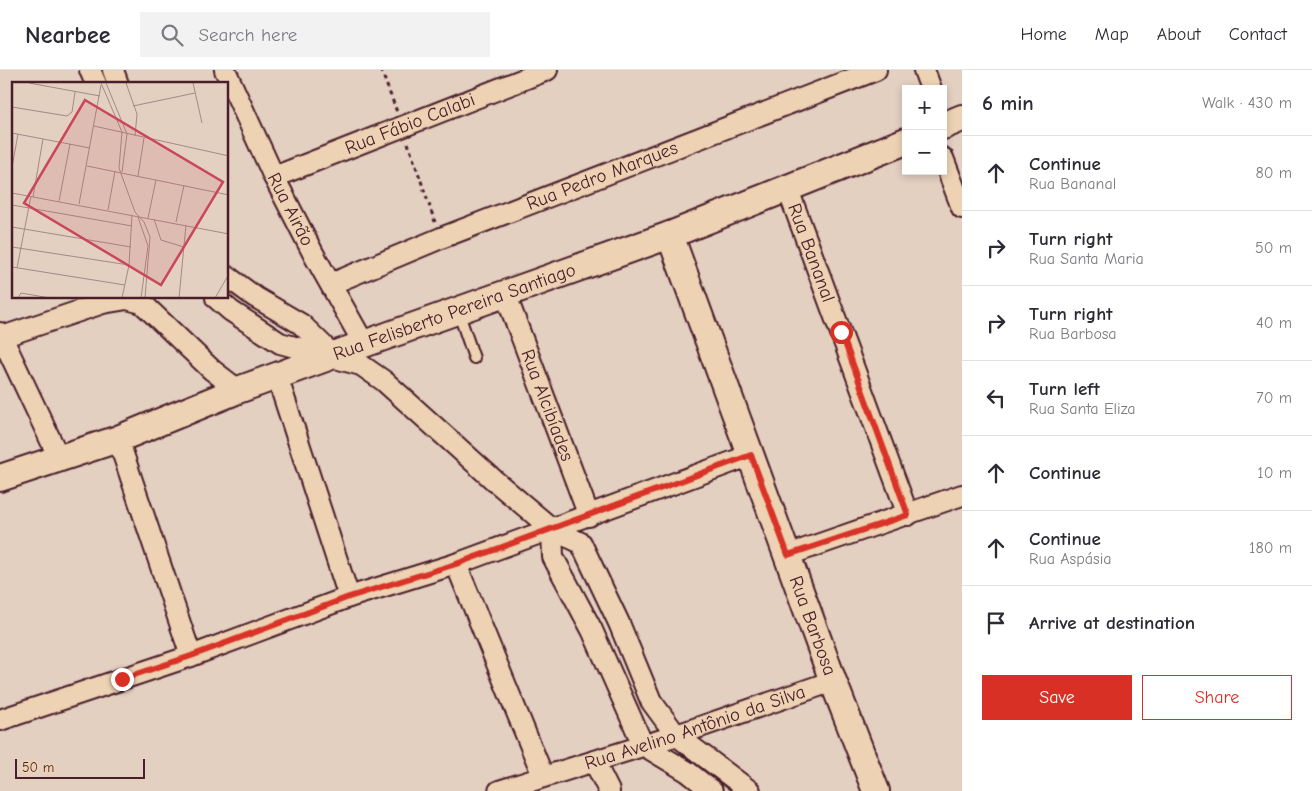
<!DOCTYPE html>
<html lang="en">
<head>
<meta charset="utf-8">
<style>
  body { margin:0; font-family:"Comic Neue",sans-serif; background:#f2f2f3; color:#2b2b33 }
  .controls { position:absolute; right:15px; top:15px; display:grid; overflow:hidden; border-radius:0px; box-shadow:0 2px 8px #0003 }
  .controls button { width:45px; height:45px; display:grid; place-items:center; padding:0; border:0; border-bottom:1px solid #e1e1e2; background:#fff; color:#2b2b33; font:25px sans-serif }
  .scale { position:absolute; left:15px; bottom:12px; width:130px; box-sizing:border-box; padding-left:5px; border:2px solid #4a1f2b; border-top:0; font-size:14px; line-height:18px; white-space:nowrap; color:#4a1f2b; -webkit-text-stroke:4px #edd3b4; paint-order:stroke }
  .stop { position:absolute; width:15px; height:15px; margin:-11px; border:4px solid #d93025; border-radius:50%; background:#fff }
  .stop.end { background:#d93025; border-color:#fff; box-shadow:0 1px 5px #0008 }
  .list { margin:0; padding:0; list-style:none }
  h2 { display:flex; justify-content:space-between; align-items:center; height:65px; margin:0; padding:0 20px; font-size:21px }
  h2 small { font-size:16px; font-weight:400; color:#7c7c81 }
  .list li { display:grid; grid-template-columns:32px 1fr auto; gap:15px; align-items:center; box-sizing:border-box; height:75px; padding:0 20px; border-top:1px solid #e1e1e2 }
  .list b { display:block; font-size:19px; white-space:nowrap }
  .list p { margin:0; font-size:16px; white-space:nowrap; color:#7c7c81 }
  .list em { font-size:16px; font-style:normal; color:#7c7c81 }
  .actions { display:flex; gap:10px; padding:15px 20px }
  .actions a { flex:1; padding:11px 0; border:1px solid #d93025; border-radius:0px; text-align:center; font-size:18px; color:#d93025 }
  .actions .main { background:#d93025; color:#fff }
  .icon { flex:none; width:28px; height:28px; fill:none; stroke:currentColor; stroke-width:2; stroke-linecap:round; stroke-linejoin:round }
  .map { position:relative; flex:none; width:962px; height:721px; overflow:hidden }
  header { display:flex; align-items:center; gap:30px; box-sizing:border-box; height:70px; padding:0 25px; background:#fff; border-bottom:1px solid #e1e1e2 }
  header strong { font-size:24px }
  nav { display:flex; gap:28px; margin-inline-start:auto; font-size:18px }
  .search { width:350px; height:45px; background:#f2f2f3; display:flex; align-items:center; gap:12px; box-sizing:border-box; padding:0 18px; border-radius:0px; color:#7c7c81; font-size:19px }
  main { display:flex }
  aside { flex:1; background:#fff }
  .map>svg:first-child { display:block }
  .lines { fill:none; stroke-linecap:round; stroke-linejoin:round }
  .service-casing { stroke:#4a1f2b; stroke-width:14 }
  .minor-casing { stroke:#4a1f2b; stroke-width:24 }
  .tertiary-casing { stroke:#4a1f2b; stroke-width:30 }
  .path { stroke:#4a1f2b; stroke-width:3; stroke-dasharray:4 4; stroke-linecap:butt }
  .service { stroke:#edd3b4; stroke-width:10 }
  .minor { stroke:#edd3b4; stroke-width:20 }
  .tertiary { stroke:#edd3b4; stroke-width:26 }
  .route { stroke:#d93025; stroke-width:6 }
  .labels { text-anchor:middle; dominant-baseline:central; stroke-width:4; stroke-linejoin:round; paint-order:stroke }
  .street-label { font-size:19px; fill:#4a1f2b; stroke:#edd3b4 }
  .inset-road { fill:none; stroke:#a68985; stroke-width:1 }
  .view { fill:#ca4759; fill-opacity:0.15; stroke:#ca4759; stroke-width:2.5 }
  .inset-edge { fill:none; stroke:#4a1f2b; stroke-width:2.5 }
</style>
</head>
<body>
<header>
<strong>Nearbee</strong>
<div class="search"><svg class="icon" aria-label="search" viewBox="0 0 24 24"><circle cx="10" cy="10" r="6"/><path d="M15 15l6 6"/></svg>Search here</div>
<nav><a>Home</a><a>Map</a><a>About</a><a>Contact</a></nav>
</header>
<main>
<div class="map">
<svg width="962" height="721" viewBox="0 0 962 721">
  <rect width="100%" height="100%" fill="#e3d0c1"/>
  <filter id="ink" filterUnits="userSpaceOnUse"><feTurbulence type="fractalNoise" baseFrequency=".02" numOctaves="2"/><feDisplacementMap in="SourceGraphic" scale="10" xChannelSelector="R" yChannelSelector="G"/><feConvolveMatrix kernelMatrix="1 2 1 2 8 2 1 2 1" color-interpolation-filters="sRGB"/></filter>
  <g filter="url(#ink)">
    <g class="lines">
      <g class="service-casing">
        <polyline id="service" points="458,241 474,288"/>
      </g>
      <g class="minor-casing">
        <g id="minor">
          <polyline points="90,0 96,14"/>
          <polyline points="113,0 118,14"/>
          <path id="s1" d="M225,0L274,107L314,185L364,274"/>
          <polyline points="924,0 931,19"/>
          <polyline points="943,88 962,138"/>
          <path id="s2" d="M274,107L547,0"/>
          <path id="s3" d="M787,117L908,445"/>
          <polyline points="228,207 255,227 301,254 334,286"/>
          <path id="s4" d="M331,214L441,168L876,0"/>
          <path id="s5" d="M505,223L589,446"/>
          <polyline points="216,228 231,241 280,273 361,295 384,311 495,411 552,459 581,473 619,553 651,631 676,665 750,721"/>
          <polyline points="0,263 59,388"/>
          <polyline points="2,267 103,233 127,229 142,233 212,300 238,320"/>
          <polyline points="277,306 349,527"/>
          <polyline points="118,369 191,586"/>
          <polyline points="552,459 553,487 592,560 643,675 688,702 712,721"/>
          <polyline points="788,485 962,425"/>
          <polyline points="456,494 543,706"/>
          <polyline points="0,650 191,586 349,527 456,494 751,385"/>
          <polyline points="594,691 609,721"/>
          <path id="s6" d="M499,721L668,668L833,611"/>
        </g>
      </g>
      <g class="tertiary-casing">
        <g id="tertiary">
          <polyline points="943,56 962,48"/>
          <path id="s7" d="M670,165L833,611L876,721"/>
          <path id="s8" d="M0,408L118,369L238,320L364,274L670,165L906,71"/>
        </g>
      </g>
      <g class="path">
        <polyline points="381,0 397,42"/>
        <polyline points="408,73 435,152"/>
      </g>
      <use href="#service" class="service"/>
      <use href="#minor" class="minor"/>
      <use href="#tertiary" class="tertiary"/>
    </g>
  </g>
  <g class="lines" filter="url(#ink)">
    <polyline class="route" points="122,609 191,586 349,527 456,494 751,385 788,485 908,445 841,262"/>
  </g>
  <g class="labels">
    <g class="street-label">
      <text stroke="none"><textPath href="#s2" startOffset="146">Rua Fábio Calabi</textPath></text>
      <text stroke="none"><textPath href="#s4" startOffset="292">Rua Pedro Marques</textPath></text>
      <text stroke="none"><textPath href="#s1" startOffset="154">Rua Airão</textPath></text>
      <text stroke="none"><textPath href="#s3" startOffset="70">Rua Bananal</textPath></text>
      <text stroke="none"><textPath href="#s8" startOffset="484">Rua Felisberto Pereira Santiago</textPath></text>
      <text stroke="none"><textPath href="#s5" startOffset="120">Rua Alcibíades</textPath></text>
      <text stroke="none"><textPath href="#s7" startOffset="416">Rua Barbosa</textPath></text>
      <text stroke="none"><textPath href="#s6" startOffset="206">Rua Avelino Antônio da Silva</textPath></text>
    </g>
  </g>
  <g transform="translate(12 12)">
    <rect width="216" height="216" fill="#e3d0c1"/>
    <path class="inset-road" d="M17,1L88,14M89,1L110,50L107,86L123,130L132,140L138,155L133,216M94,1L115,52L110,90M114,1L125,32L123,54M181,1L190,41M121,24L183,11M0,25L55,34L60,30L63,10M82,44L217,74M0,51L78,66M75,84L217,113M0,85L6,52M126,94L132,56M0,111L217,152M21,115L31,57M47,119L58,62M67,122L89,3M0,123L120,144M96,128L103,89M126,135L136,164L129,216M136,136L144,98M142,137L149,158L172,165M164,140L172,103M0,145L119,165M0,165L117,183M0,185L113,203M5,186L19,114M6,216L9,211L38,216M110,216L117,183L120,133M167,216L174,143M203,216L217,192"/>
    <path class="view" d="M73,18L211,100L149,203L12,121Z"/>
    <rect width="216" height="216" class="inset-edge"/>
  </g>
</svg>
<div class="controls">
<button>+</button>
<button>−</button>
</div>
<div class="scale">50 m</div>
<div class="stop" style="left:841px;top:262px"></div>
<div class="stop end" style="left:122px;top:609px"></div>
</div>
<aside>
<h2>6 min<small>Walk · 430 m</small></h2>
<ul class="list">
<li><svg class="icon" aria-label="ahead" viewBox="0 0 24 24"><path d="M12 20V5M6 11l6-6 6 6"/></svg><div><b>Continue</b><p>Rua Bananal</p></div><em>80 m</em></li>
<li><svg class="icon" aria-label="right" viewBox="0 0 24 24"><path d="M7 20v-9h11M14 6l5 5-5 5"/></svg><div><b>Turn right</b><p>Rua Santa Maria</p></div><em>50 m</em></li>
<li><svg class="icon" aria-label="right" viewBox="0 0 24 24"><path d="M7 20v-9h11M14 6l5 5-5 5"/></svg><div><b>Turn right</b><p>Rua Barbosa</p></div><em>40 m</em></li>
<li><svg class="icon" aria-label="left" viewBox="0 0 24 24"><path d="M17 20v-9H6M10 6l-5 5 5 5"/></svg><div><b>Turn left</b><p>Rua Santa Eliza</p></div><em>70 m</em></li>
<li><svg class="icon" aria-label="ahead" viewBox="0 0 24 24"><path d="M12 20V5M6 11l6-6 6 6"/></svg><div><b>Continue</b></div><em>10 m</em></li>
<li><svg class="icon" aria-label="ahead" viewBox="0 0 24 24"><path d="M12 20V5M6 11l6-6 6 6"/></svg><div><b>Continue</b><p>Rua Aspásia</p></div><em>180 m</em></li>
<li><svg class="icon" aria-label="arrive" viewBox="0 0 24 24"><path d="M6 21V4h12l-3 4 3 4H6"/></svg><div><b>Arrive at destination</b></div></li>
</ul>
<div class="actions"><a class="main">Save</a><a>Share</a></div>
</aside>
</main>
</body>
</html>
